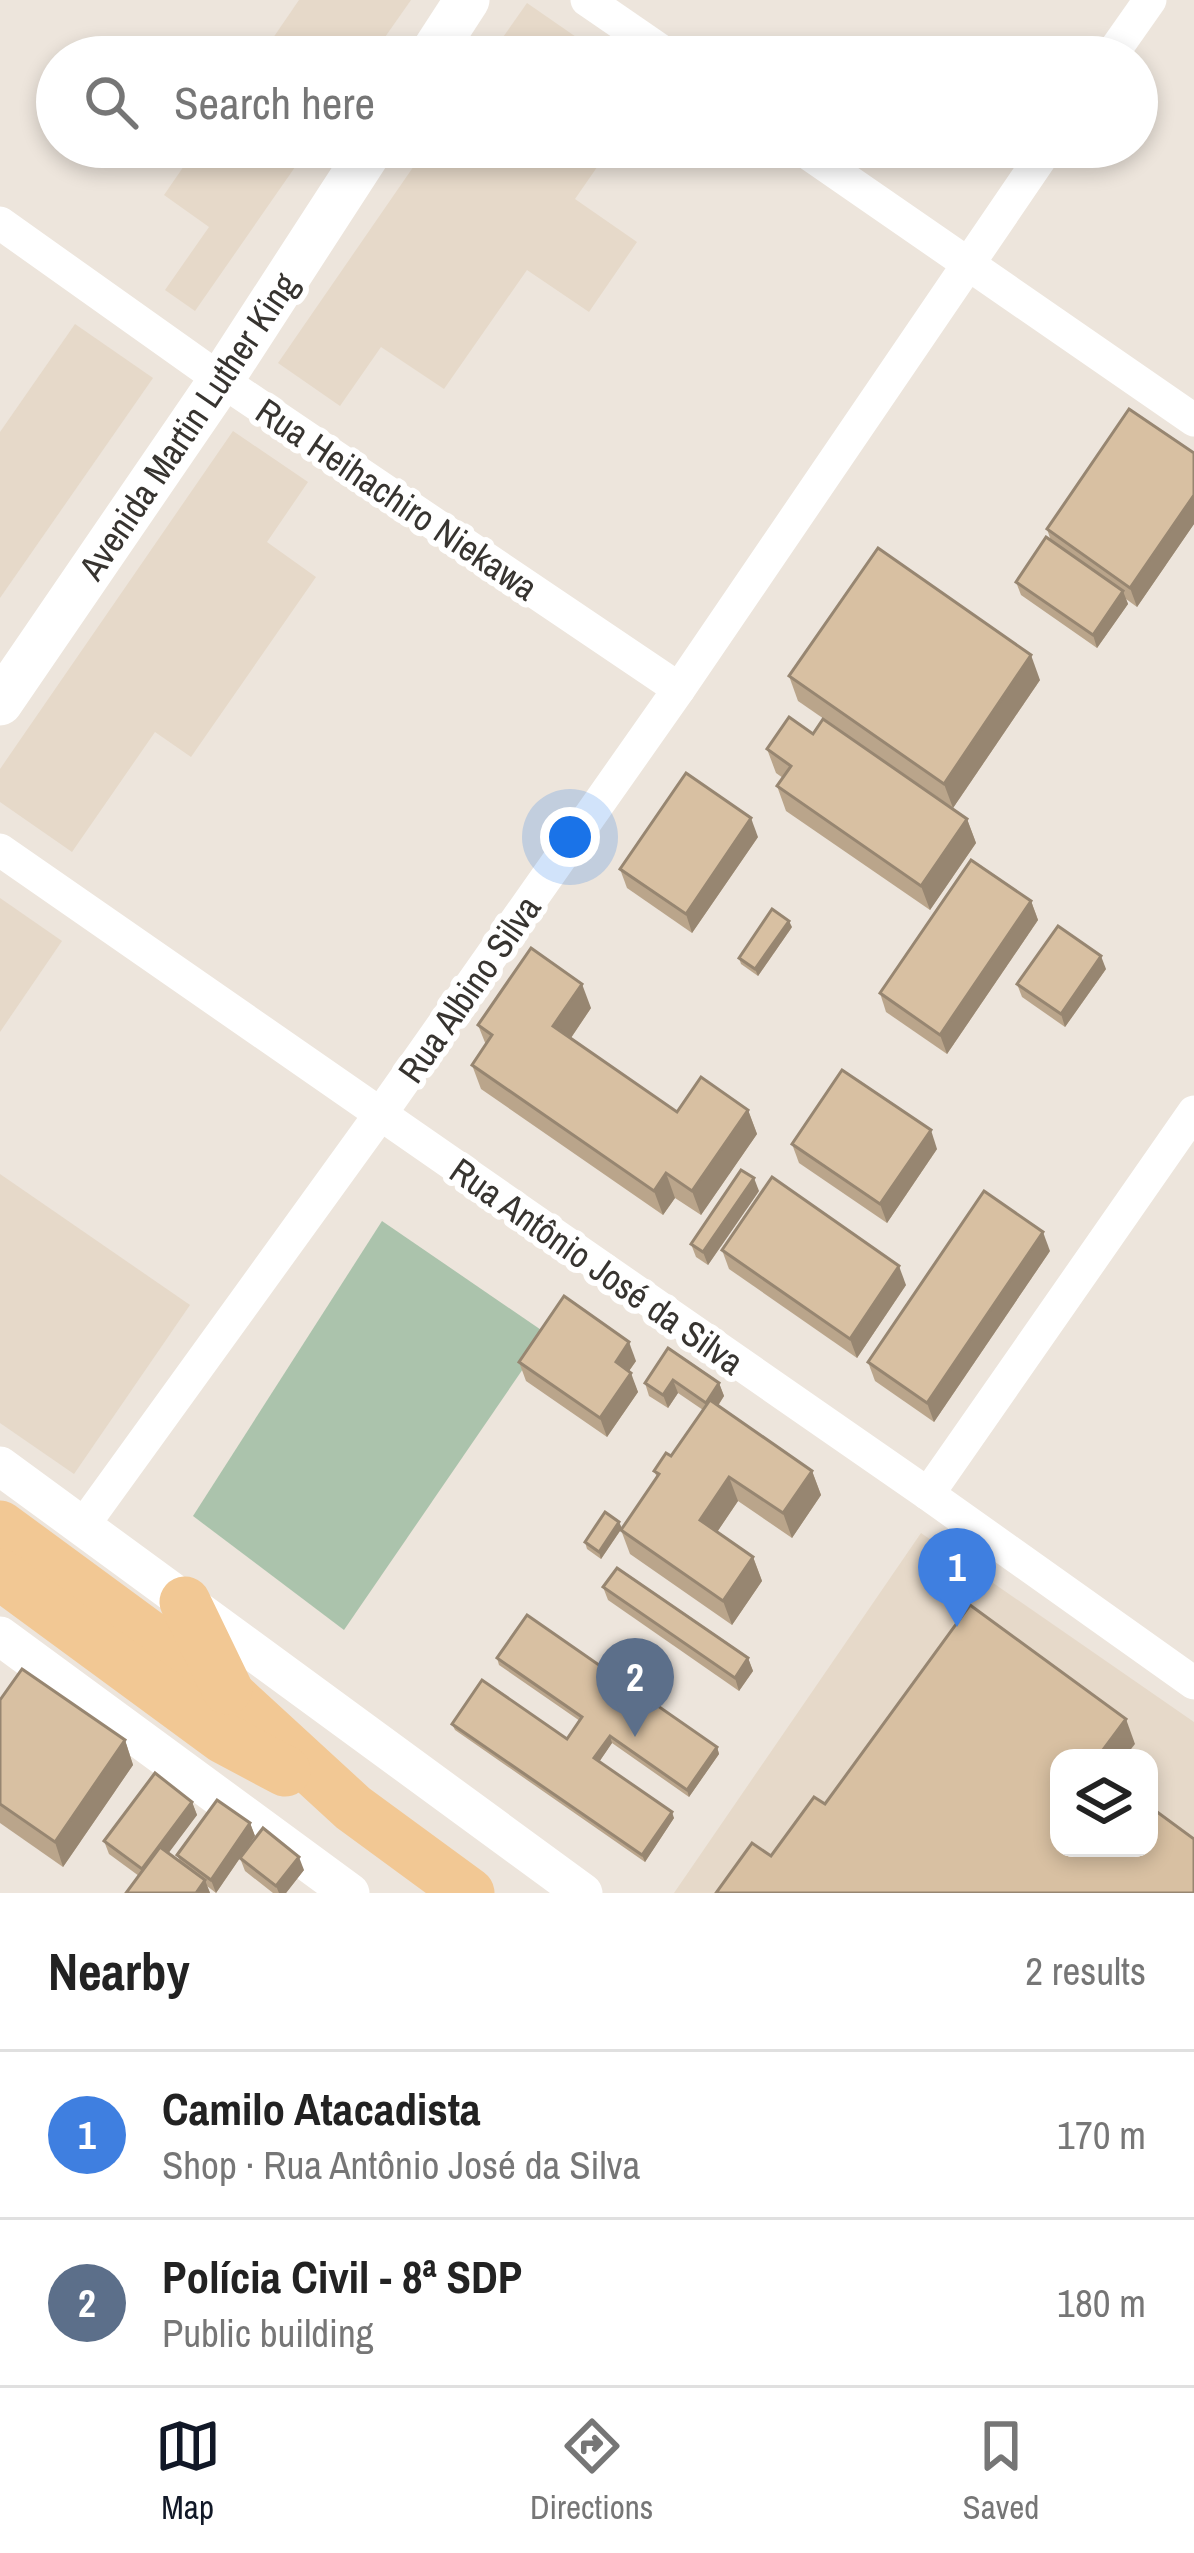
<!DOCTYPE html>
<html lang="en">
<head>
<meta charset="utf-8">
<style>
  body { margin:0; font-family:"Archivo Narrow",sans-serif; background:#f2f2f2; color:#222 }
  .controls { position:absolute; right:36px; bottom:36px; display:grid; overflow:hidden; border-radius:24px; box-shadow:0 6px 18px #0003 }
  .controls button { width:108px; height:108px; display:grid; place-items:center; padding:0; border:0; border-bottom:3px solid #e0e0e0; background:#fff; color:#222; font:60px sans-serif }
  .you { position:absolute; left:570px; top:837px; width:42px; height:42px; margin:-30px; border:9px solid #fff; border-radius:50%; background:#1a73e8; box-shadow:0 0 0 18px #1a73e833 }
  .badge { display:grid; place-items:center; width:78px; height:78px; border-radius:50%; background:#111827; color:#fff; font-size:39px; font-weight:700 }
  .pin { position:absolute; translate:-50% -99px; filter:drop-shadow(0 3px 6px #0008) }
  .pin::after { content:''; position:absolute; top:63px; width:42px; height:36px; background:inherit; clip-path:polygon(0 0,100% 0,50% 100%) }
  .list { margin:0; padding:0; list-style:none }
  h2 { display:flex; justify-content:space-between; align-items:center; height:156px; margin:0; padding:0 48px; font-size:51px }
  h2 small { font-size:39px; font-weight:400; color:#767676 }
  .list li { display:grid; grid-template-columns:78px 1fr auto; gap:36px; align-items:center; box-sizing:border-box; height:168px; padding:0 48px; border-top:3px solid #e0e0e0 }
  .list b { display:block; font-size:45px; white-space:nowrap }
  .list p { margin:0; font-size:39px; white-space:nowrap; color:#767676 }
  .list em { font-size:39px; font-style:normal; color:#767676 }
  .icon { flex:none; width:66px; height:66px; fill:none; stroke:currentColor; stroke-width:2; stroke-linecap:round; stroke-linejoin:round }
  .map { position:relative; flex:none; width:1194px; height:1893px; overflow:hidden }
  .search { position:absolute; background:#fff; box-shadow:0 6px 18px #0003; left:36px; right:36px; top:36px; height:132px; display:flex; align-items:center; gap:30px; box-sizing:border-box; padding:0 42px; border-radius:66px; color:#767676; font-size:45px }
  .sheet { height:492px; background:#fff }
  nav { display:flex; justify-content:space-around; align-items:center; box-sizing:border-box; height:168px; border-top:3px solid #e0e0e0; background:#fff; font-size:33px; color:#767676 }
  nav a { display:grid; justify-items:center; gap:6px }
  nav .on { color:#111827 }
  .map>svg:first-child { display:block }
  .built { fill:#e6d9c9; fill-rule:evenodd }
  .green { fill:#abc3ac }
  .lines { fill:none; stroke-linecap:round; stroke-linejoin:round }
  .minor { stroke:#fff; stroke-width:33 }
  .tertiary { stroke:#fff; stroke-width:39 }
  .secondary { stroke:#fff; stroke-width:45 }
  .primary { stroke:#f2c894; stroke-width:51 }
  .wall { fill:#baa58b }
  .shaded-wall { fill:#978671 }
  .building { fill:#d8c0a2; stroke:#978671; stroke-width:3 }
  .labels { text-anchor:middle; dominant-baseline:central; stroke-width:12; stroke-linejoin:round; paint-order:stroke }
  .street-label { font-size:36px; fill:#373430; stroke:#fff }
</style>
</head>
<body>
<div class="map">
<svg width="1194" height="1893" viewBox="0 0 1194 1893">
  <rect width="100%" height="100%" fill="#ede5dc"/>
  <g class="built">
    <polygon points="299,0 411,0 371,57 260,57"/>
    <polygon points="527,3 605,57 489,57"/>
    <polygon points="197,147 309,147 195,311 165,290 209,227 164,195"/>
    <polygon points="427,147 611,147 575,199 637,242 589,312 527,270 444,389 381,347 340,406 278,363"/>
    <polygon points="75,324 153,378 0,598 0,432"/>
    <polygon points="233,431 308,482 267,542 316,577 191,757 155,732 72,852 0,802 0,769"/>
    <polygon points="0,898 62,941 0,1032"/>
    <polygon points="0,1174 190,1305 74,1474 0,1423"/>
    <path d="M921,1533L1194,1722V1893H674ZM1059,1758H1149V1848H1059Z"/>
  </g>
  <polygon class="green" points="382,1221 547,1334 344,1630 193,1516"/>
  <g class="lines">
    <g class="minor">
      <polyline points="587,0 670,57"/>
      <polyline points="1110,57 1150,0"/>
      <polyline points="799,147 1194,420"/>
      <polyline points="0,223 221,380 679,689"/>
      <polyline points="0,850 928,1494 1194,1683"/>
      <polyline points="928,1494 1194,1112"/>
      <polyline points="82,1527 379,1116 679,689 1048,147"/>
    </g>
    <g class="tertiary">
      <polyline points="0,1466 583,1893"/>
      <polyline points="0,1636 350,1893"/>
    </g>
    <g class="secondary">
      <polyline points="430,57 467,0"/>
      <polyline points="0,703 221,380 372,147"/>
    </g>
    <g class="primary">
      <polyline points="0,1526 230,1695 353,1808 469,1893"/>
      <polyline points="0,1574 223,1738 285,1771"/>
      <polyline points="185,1602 227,1689"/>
    </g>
  </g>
  <g class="wall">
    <polygon points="1194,453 1194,524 1137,607 1126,599 1128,604 1097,648 1021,595 1016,582 1051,541 1047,529"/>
    <polygon points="789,676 1040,680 953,808 798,701"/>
    <polygon points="813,734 967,819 976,843 930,910 786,811 777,786 783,778 776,773 767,749"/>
    <polygon points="758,837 692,933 627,888 620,869"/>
    <polygon points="1031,901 1038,920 947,1054 886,1012 880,993"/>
    <polygon points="792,927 758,976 741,964 739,958"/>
    <polygon points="1106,969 1065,1027 1022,997 1017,984"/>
    <polygon points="591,1008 571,1038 677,1112 748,1110 757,1134 701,1215 675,1198 663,1215 481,1089 472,1065 486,1045 478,1025"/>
    <polygon points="792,1144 937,1149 887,1223 799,1163"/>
    <polygon points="759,1191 708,1265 696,1257 691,1244"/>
    <polygon points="722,1250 906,1285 857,1358 729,1269"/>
    <polygon points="1050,1251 934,1422 875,1381 868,1362"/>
    <polygon points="668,1348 719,1383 724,1396 718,1406 812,1471 821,1495 792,1538 738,1501 717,1532 753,1557 762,1581 732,1625 630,1554 621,1530 657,1477 654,1471 671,1456 703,1410 678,1393 668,1408 649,1396 645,1383"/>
    <polygon points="636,1361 629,1371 638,1392 607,1437 526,1381 519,1362"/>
    <polygon points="622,1528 601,1559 587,1549 585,1542"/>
    <polygon points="603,1587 748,1658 753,1671 739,1691 608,1600"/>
    <polygon points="497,1658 717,1747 719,1754 689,1797 612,1743 599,1762 674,1818 645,1862 455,1730 452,1724 567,1739 580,1721 499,1665"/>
    <polygon points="0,1700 125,1740 133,1765 63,1867 0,1823"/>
    <polygon points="192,1802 197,1815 168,1853 180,1861 177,1855 250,1823 255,1836 244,1852 304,1870 286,1893 273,1893 245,1871 240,1858 216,1893 207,1886 210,1893 139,1876 109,1854 104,1841"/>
  </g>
  <g class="shaded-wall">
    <polygon points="1194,495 1194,524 1137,607 1130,588"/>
    <polygon points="1123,591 1128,604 1097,648 1093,635"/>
    <polygon points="1031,655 1040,680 953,808 944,784"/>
    <polygon points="751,818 758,837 692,933 686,914"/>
    <polygon points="967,819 976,843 930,910 921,886"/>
    <polygon points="1031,901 1038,920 947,1054 940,1035"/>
    <polygon points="789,921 792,927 758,976 755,969"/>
    <polygon points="1101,956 1106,969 1065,1027 1061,1014"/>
    <polygon points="582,984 591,1008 562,1051 553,1026"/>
    <polygon points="748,1110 757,1134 701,1215 692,1191"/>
    <polygon points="931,1130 937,1149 887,1223 880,1204"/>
    <polygon points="666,1173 675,1198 663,1215 654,1191"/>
    <polygon points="754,1178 759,1191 708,1265 703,1252"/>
    <polygon points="1043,1232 1050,1251 934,1422 927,1403"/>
    <polygon points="899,1266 906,1285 857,1358 850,1339"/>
    <polygon points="629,1342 636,1361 622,1381 616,1362"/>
    <polygon points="631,1373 638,1392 607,1437 600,1418"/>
    <polygon points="673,1380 678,1393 668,1408 663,1395"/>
    <polygon points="719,1383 724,1396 711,1416 706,1403"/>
    <polygon points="812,1471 821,1495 792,1538 783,1513"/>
    <polygon points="729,1477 738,1501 709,1544 700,1520"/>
    <polygon points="619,1522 622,1528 601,1559 599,1552"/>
    <polygon points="753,1557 762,1581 732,1625 723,1601"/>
    <polygon points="748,1658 753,1671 739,1691 735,1678"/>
    <polygon points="1126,1719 1135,1744 1124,1758 1097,1758"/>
    <polygon points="610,1736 612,1743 597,1765 594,1758"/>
    <polygon points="125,1740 133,1765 63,1867 55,1842"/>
    <polygon points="717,1747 719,1754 689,1797 687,1790"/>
    <polygon points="192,1802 197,1815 147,1882 142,1869"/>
    <polygon points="672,1812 674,1818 645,1862 642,1855"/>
    <polygon points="250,1823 255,1836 216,1893 211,1880"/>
    <polygon points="299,1857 304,1870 286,1893 279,1893 276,1886"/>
    <polygon points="205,1880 210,1893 196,1893"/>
  </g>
  <g class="building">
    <polygon points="1129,409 1194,453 1194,495 1130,588 1047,529"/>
    <polygon points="1046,537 1123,591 1093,635 1016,582"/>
    <polygon points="878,548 1031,655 944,784 789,676"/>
    <polygon points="789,717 813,734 823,719 967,819 921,886 777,786 791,766 767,749"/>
    <polygon points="686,773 751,818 686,914 620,869"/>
    <polygon points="971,860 1031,901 940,1035 880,993"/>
    <polygon points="772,909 789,921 755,969 739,958"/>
    <polygon points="1058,926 1101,956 1061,1014 1017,984"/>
    <polygon points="531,948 582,984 553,1026 677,1112 701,1077 748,1110 692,1191 666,1173 654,1191 472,1065 492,1035 478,1025"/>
    <polygon points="842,1070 931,1130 880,1204 792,1144"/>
    <polygon points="741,1170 754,1178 703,1252 691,1244"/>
    <polygon points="772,1177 899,1266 850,1339 722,1250"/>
    <polygon points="984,1191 1043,1232 927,1403 868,1362"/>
    <polygon points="564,1296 629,1342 616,1362 631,1373 600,1418 519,1362"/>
    <polygon points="668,1348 719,1383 706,1403 673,1380 663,1395 645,1383"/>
    <polygon points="710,1400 812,1471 783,1513 729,1477 700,1520 753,1557 723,1601 621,1530 659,1474 654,1471 666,1453 671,1456"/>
    <polygon points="605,1512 619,1522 599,1552 585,1542"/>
    <polygon points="617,1568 748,1658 735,1678 603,1587"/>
    <polygon points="970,1605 1126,1719 1097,1758 1059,1758 1059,1848 1149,1848 1149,1806 1194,1839 1194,1893 716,1893 752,1843 771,1856 814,1797 825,1804"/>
    <polygon points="527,1615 717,1747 687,1790 610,1736 594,1758 672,1812 642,1855 452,1724 482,1680 567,1739 582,1717 497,1658"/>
    <polygon points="22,1669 125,1740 55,1842 0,1804 0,1700"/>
    <polygon points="155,1773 192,1802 142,1869 104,1841"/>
    <polygon points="217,1800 250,1823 211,1880 177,1855"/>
    <polygon points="263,1828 299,1857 276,1886 240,1858"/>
    <polygon points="160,1847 205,1880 196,1893 126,1893"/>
  </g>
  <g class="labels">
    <g class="street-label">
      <text transform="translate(188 426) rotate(-56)">Avenida Martin Luther King</text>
      <text transform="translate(397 499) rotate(34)">Rua Heihachiro Niekawa</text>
      <text transform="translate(469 989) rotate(-55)">Rua Albino Silva</text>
      <text transform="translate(597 1266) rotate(35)">Rua Antônio José da Silva</text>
    </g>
  </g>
</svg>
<div class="controls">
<button><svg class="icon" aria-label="layers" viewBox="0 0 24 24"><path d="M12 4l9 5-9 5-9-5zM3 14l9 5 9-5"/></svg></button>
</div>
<div class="you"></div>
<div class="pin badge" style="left:957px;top:1627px;background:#3f7fe0">1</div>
<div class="pin badge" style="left:635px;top:1737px;background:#5c6f8a">2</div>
<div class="search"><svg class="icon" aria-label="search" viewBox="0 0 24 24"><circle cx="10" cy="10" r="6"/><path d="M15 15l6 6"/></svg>Search here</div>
</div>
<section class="sheet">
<h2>Nearby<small>2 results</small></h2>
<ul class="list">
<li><span class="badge" style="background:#3f7fe0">1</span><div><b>Camilo Atacadista</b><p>Shop · Rua Antônio José da Silva</p></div><em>170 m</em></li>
<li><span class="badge" style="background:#5c6f8a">2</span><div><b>Polícia Civil - 8ª SDP</b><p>Public building</p></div><em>180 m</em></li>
</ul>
</section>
<nav>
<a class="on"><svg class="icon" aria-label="map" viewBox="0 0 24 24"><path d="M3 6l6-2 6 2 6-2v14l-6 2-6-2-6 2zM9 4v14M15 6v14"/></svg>Map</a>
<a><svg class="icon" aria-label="directions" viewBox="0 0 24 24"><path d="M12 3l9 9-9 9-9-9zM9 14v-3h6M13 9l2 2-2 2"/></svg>Directions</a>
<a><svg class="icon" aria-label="saved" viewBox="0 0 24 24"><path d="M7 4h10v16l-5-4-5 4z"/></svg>Saved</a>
</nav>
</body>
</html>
